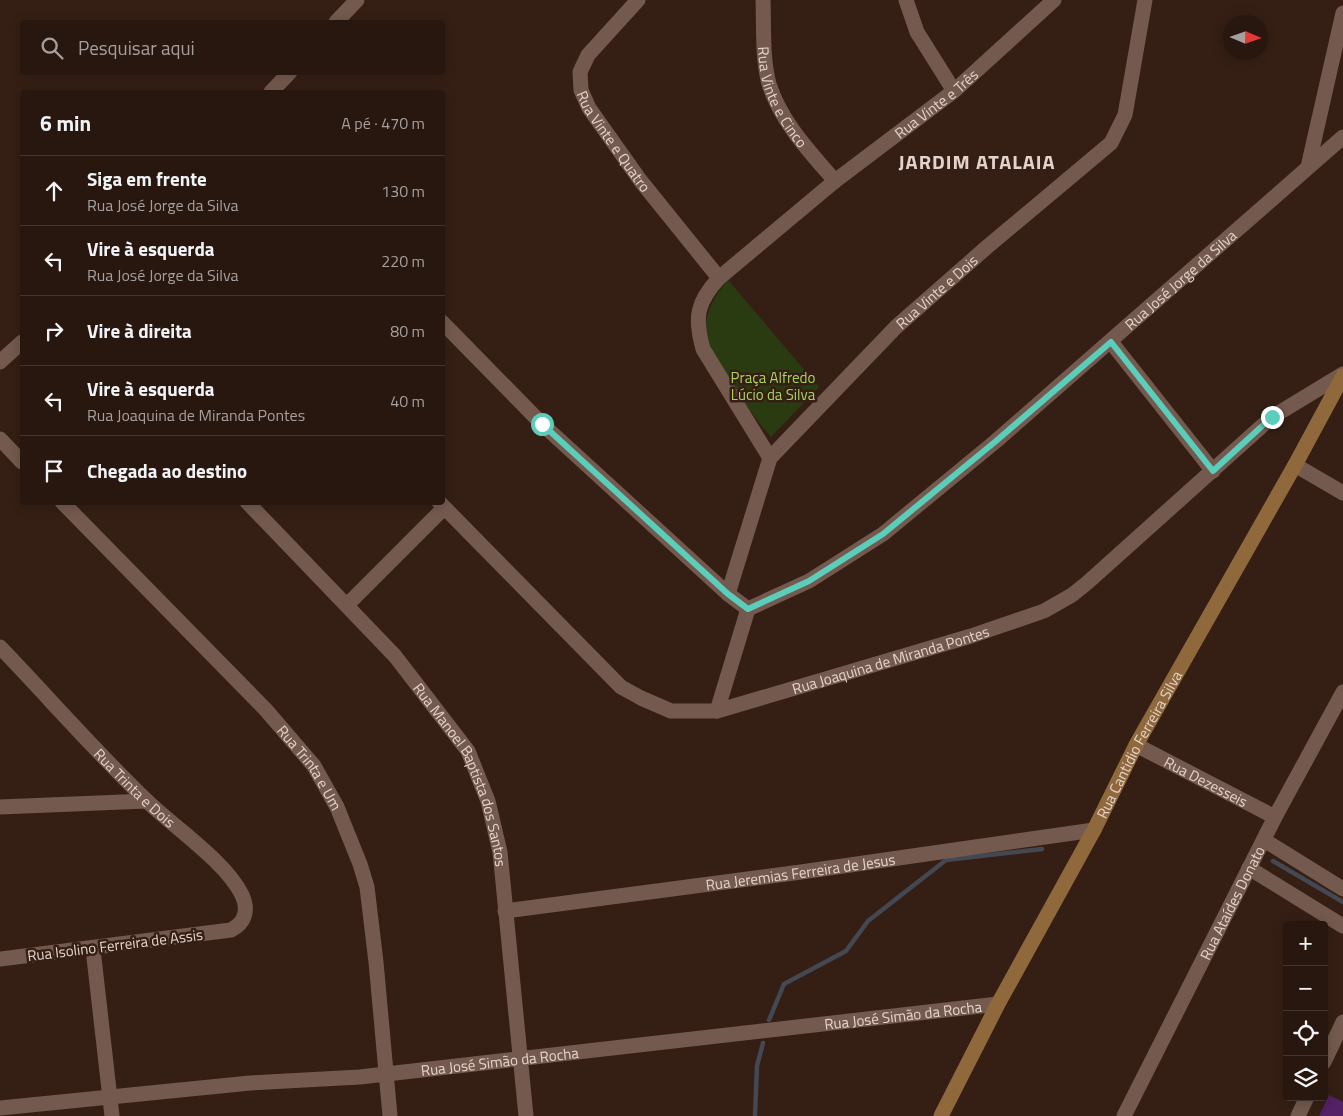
<!DOCTYPE html>
<html lang="pt">
<head>
<meta charset="utf-8">
<style>
  body { margin:0; font-family:"Titillium Web",sans-serif; background:#302018; color:#f1f3f6 }
  .controls { position:absolute; right:15px; bottom:15px; display:grid; overflow:hidden; border-radius:5px; box-shadow:0 2px 12px #0003 }
  .controls button { width:45px; height:45px; display:grid; place-items:center; padding:0; border:0; border-bottom:1px solid #44362f; background:#28170f; color:#f1f3f6; font:25px sans-serif }
  .compass { position:absolute; left:1223px; top:15px; width:45px; height:45px; border-radius:50%; background:#28170f; box-shadow:0 2px 12px #0003; rotate:92deg }
  .stop { position:absolute; width:15px; height:15px; margin:-11px; border:4px solid #5bcebb; border-radius:50%; background:#fff }
  .stop.end { background:#5bcebb; border-color:#fff; box-shadow:0 1px 5px #0008 }
  .list { margin:0; padding:0; list-style:none }
  h2 { display:flex; justify-content:space-between; align-items:center; height:65px; margin:0; padding:0 20px; font-size:21px }
  h2 small { font-size:16px; font-weight:400; color:#a59f9e }
  .list li { display:grid; grid-template-columns:32px 1fr auto; gap:15px; align-items:center; box-sizing:border-box; height:70px; padding:0 20px; border-top:1px solid #44362f }
  .list b { display:block; font-size:19px; white-space:nowrap }
  .list p { margin:0; font-size:16px; white-space:nowrap; color:#a59f9e }
  .list em { font-size:16px; font-style:normal; color:#a59f9e }
  .icon { flex:none; width:28px; height:28px; fill:none; stroke:currentColor; stroke-width:2; stroke-linecap:round; stroke-linejoin:round }
  .map { position:relative; flex:none; width:1343px; height:1116px; overflow:hidden }
  .search { position:absolute; background:#28170f; box-shadow:0 2px 12px #0003; left:20px; top:20px; width:425px; height:55px; display:flex; align-items:center; gap:12px; box-sizing:border-box; padding:0 18px; border-radius:5px; color:#a59f9e; font-size:19px }
  .panel { position:absolute; background:#28170f; box-shadow:0 2px 12px #0003; left:20px; top:90px; width:425px; height:415px; border-radius:5px }
  .map>svg:first-child { display:block }
  .green { fill:#2b3b11 }
  .lines { fill:none; stroke-linecap:round; stroke-linejoin:round }
  .stream { stroke:#444852; stroke-width:4.5 }
  .building { fill:#522166 }
  .street { stroke:#745a4e; stroke-width:15 }
  .secondary { stroke:#8f693c; stroke-width:15 }
  .route { stroke:#5bcebb; stroke-width:6 }
  .labels { text-anchor:middle; dominant-baseline:central; stroke-width:5; stroke-linejoin:round; paint-order:stroke }
  .street-label { font-size:15px; fill:#e3d3cc; stroke:#351f14 }
  .park-label { font-size:15px; fill:#a6d360; stroke:#351f14 }
  .district-label { font-size:20px; font-weight:bold; letter-spacing:1px; fill:#e3d3cc; stroke:#351f14 }
</style>
</head>
<body>
<div class="map">
<svg width="1343" height="1116" viewBox="0 0 1343 1116">
  <rect width="100%" height="100%" fill="#351f14"/>
  <path class="green" d="M728,280L819,387L771,437C756,419 710,361 707,340C702,317 713,297 728,280Z"/>
  <g class="lines">
    <g class="stream">
      <polyline points="1273,861 1343,902"/>
      <polyline points="769,1020 784,984 846,951 868,921 946,860 1042,849"/>
      <polyline points="755,1116 757,1066 763,1043"/>
    </g>
  </g>
  <polygon class="building" points="1329,1095 1343,1102 1343,1116 1319,1116"/>
  <g class="lines">
    <g class="street">
      <path id="s1" d="M638,0L588,55L580,72L581,90L589,108L640,180L719,278"/>
      <path id="s2" d="M763,0C764,27 762,57 769,84C781,122 810,152 835,181"/>
      <polyline points="906,0 917,32 954,91"/>
      <polyline points="336,22 357,0"/>
      <polyline points="271,92 290,72"/>
      <polyline points="1308,167 1343,13"/>
      <path id="s3" d="M442,322L542,424L728,594L748,609L809,581L883,534L996,441L1343,137"/>
      <polyline points="1111,342 1213,471"/>
      <polyline points="0,362 22,342"/>
      <polyline points="0,439 22,462"/>
      <path id="s4" d="M770,458L703,349C694,317 697,302 719,278L835,181L954,91L1054,0"/>
      <polyline points="1295,465 1343,493"/>
      <path id="s5" d="M62,502L266,710L314,766L337,807L360,864L367,887L376,962L390,1116"/>
      <path id="s6" d="M247,502L395,656L468,751L488,801L500,852L526,1116"/>
      <path id="s7" d="M439,502L621,687L641,698L671,711H717L971,636L1044,611L1072,595L1087,583L1272,417L1343,374"/>
      <path id="s8" d="M728,594L770,458L896,327L987,247L1111,143L1125,115L1145,0"/>
      <polyline points="347,605 444,508"/>
      <path id="s9" d="M0,647C49,698 96,752 147,801C175,828 226,862 242,895C249,910 245,923 231,930L0,959"/>
      <polyline points="717,711 748,609"/>
      <path id="s10" d="M1136,745L1275,817"/>
      <polyline points="0,807 147,801"/>
      <polyline points="1264,840 1343,889"/>
      <polyline points="1249,868 1343,926"/>
      <path id="s11" d="M505,911L801,872L1094,830"/>
      <polyline points="93,949 112,1116"/>
      <polyline points="1324,1062 1343,1022"/>
      <path id="s12" d="M0,1108L250,1083L360,1077L998,1004"/>
      <path id="s13" d="M1124,1116L1275,817L1343,692"/>
      <polyline points="1298,1116 1307,1097"/>
    </g>
    <path class="secondary" id="s14" d="M941,1116L998,1004L1094,830L1136,745L1295,465L1343,376"/>
  </g>
  <g class="lines">
    <polyline class="route" points="542,424 728,594 748,609 809,581 883,534 996,441 1111,342 1213,471 1272,417"/>
  </g>
  <g class="labels">
    <g class="street-label">
      <text stroke="none"><textPath href="#s2" startOffset="101">Rua Vinte e Cinco</textPath></text>
      <text stroke="none"><textPath href="#s4" startOffset="484">Rua Vinte e Três</textPath></text>
      <text stroke="none"><textPath href="#s1" startOffset="172">Rua Vinte e Quatro</textPath></text>
      <text stroke="none"><textPath href="#s3" startOffset="966">Rua José Jorge da Silva</textPath></text>
      <text stroke="none"><textPath href="#s8" startOffset="378">Rua Vinte e Dois</textPath></text>
      <text stroke="none"><textPath href="#s7" startOffset="542">Rua Joaquina de Miranda Pontes</textPath></text>
      <text stroke="none"><textPath href="#s14" startOffset="421">Rua Cantidio Ferreira Silva</textPath></text>
      <text stroke="none"><textPath href="#s5" startOffset="364">Rua Trinta e Um</textPath></text>
      <text stroke="none"><textPath href="#s6" startOffset="352">Rua Manoel Baptista dos Santos</textPath></text>
      <text stroke="none"><textPath href="#s10" startOffset="79">Rua Dezesseis</textPath></text>
      <text stroke="none"><textPath href="#s9" startOffset="195">Rua Trinta e Dois</textPath></text>
      <text stroke="none"><textPath href="#s11" startOffset="298">Rua Jeremias Ferreira de Jesus</textPath></text>
      <text stroke="none"><textPath href="#s13" startOffset="239">Rua Ataídes Donato</textPath></text>
      <text transform="translate(115 945) rotate(-7)">Rua Isolino Ferreira de Assis</text>
      <text stroke="none"><textPath href="#s12" startOffset="908">Rua José Simão da Rocha</textPath></text>
      <text stroke="none"><textPath href="#s12" startOffset="502">Rua José Simão da Rocha</textPath></text>
    </g>
    <g class="park-label">
      <text x="773" y="377">Praça Alfredo<tspan x="773" dy="17">Lúcio da Silva</tspan></text>
    </g>
    <g class="district-label">
      <text x="977" y="161">JARDIM ATALAIA</text>
    </g>
  </g>
</svg>
<div class="controls">
<button>+</button>
<button>−</button>
<button><svg class="icon" aria-label="locate" viewBox="0 0 24 24"><circle cx="12" cy="12" r="6"/><path d="M12 2v4M12 18v4M2 12h4M18 12h4"/></svg></button>
<button><svg class="icon" aria-label="layers" viewBox="0 0 24 24"><path d="M12 4l9 5-9 5-9-5zM3 14l9 5 9-5"/></svg></button>
</div>
<svg class="compass" viewBox="-18 -18 36 36"><path d="M0-13l5 13h-10z" fill="#e53935"/><path d="M0 13l5-13h-10z" fill="#a59f9e"/></svg>
<div class="stop" style="left:542px;top:424px"></div>
<div class="stop end" style="left:1272px;top:417px"></div>
<div class="search"><svg class="icon" aria-label="search" viewBox="0 0 24 24"><circle cx="10" cy="10" r="6"/><path d="M15 15l6 6"/></svg>Pesquisar aqui</div>
<section class="panel">
<h2>6 min<small>A pé · 470 m</small></h2>
<ul class="list">
<li><svg class="icon" aria-label="ahead" viewBox="0 0 24 24"><path d="M12 20V5M6 11l6-6 6 6"/></svg><div><b>Siga em frente</b><p>Rua José Jorge da Silva</p></div><em>130 m</em></li>
<li><svg class="icon" aria-label="left" viewBox="0 0 24 24"><path d="M17 20v-9H6M10 6l-5 5 5 5"/></svg><div><b>Vire à esquerda</b><p>Rua José Jorge da Silva</p></div><em>220 m</em></li>
<li><svg class="icon" aria-label="right" viewBox="0 0 24 24"><path d="M7 20v-9h11M14 6l5 5-5 5"/></svg><div><b>Vire à direita</b></div><em>80 m</em></li>
<li><svg class="icon" aria-label="left" viewBox="0 0 24 24"><path d="M17 20v-9H6M10 6l-5 5 5 5"/></svg><div><b>Vire à esquerda</b><p>Rua Joaquina de Miranda Pontes</p></div><em>40 m</em></li>
<li><svg class="icon" aria-label="arrive" viewBox="0 0 24 24"><path d="M6 21V4h12l-3 4 3 4H6"/></svg><div><b>Chegada ao destino</b></div></li>
</ul>
</section>
</div>
</body>
</html>
